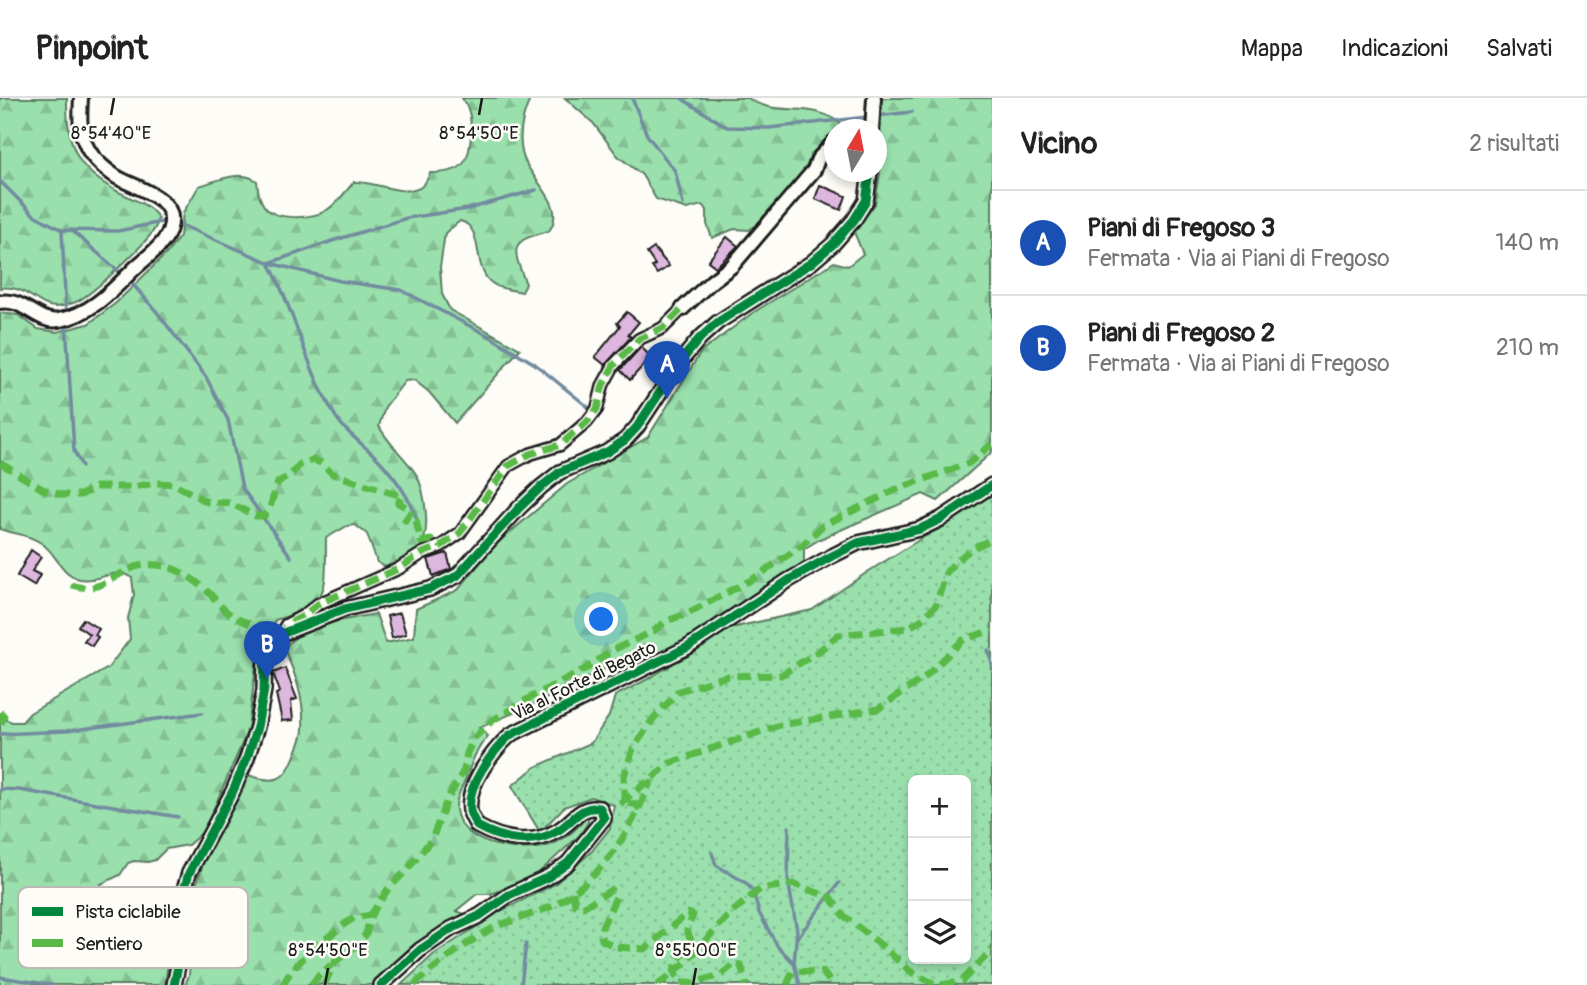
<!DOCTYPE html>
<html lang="it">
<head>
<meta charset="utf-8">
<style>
  body { margin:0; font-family:Pangolin,sans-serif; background:#f6f6f6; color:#222 }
  .controls { position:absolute; right:21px; bottom:21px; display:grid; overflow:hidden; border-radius:10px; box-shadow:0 4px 10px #0003 }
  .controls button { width:63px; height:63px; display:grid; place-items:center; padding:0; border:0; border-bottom:2px solid #e0e0e0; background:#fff; color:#222; font:35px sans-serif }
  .compass { position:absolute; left:824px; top:21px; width:63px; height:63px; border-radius:50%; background:#fff; box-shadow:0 4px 10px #0003; rotate:10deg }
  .you { position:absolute; left:602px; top:522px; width:24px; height:24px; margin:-18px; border:5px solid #fff; border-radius:50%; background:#1a73e8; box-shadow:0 0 0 10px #1a73e833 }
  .badge { display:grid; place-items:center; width:46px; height:46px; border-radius:50%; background:#d1495b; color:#fff; font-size:23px; font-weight:700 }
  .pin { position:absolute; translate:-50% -58px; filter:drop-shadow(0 2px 4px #0008) }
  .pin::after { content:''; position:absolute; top:37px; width:24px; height:21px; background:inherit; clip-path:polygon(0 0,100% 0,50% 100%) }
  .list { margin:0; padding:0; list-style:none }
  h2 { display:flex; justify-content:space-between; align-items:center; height:91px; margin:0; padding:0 28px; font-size:30px }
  h2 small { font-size:23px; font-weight:400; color:#767676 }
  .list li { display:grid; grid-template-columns:46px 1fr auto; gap:21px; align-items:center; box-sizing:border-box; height:105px; padding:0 28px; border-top:2px solid #e0e0e0 }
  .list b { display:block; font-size:26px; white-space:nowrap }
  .list p { margin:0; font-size:23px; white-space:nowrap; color:#767676 }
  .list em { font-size:23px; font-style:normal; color:#767676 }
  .icon { flex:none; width:38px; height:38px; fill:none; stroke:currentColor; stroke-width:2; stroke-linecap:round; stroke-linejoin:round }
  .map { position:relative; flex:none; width:992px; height:887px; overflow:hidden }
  header { display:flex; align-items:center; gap:42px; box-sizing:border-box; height:98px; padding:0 35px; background:#fff; border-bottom:2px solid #e0e0e0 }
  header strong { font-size:33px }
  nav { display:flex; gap:38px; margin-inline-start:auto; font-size:24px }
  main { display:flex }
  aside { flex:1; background:#fff }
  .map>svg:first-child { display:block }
  .grass { fill:url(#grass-dots); stroke:#5b7e64; stroke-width:2; fill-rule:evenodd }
  .forest { fill:url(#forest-firs); stroke:#5b7e64; stroke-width:2 }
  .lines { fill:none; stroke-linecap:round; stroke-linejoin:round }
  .stream { stroke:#728b9f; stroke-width:3.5 }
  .building { fill:#deb7df; stroke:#1c1c1c; stroke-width:2 }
  .pedestrian-casing { stroke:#1c1c1c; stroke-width:15 }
  .minor-casing { stroke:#1c1c1c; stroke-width:18 }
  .pedestrian { stroke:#fdfcf7; stroke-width:10 }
  .minor { stroke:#fdfcf7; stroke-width:12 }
  .quiet { stroke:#58b947; stroke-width:7; stroke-dasharray:14 7; stroke-linecap:butt }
  .cycleway-casing { stroke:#fdfcf7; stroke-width:13 }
  .cycleway { stroke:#00873e; stroke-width:9 }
  .ticks { fill:none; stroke:#1c1c1c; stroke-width:2.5 }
  .labels { text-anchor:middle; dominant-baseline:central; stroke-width:5; stroke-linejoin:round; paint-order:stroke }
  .street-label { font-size:18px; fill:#1c1c1c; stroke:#fdfcf7 }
  .key { fill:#fdfcf7; stroke:#bab9b5; stroke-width:2 }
  .key-label { font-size:19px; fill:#1c1c1c }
  .ticks-label { font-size:18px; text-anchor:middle; fill:#1c1c1c; stroke:#fdfcf7; stroke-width:5; stroke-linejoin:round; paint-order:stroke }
</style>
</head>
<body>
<header>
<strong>Pinpoint</strong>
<nav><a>Mappa</a><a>Indicazioni</a><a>Salvati</a></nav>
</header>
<main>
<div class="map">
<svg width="992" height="887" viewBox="0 0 992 887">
  <defs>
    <pattern id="grass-dots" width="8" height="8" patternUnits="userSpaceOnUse" patternTransform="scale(1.75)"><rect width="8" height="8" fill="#9ae0ad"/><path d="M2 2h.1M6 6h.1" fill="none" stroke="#84c094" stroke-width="1.8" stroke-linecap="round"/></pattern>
    <pattern id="forest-firs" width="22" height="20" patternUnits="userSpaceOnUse" patternTransform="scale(1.75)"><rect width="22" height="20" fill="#9ae0ad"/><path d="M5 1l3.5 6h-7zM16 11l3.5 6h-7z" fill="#84c094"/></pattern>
  </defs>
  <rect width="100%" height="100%" fill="#fdfcf7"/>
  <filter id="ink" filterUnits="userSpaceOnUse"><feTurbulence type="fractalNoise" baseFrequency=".0143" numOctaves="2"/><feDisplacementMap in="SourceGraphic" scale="14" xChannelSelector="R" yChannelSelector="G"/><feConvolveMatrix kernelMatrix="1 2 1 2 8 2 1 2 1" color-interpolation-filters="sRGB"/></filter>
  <g filter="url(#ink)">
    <path class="grass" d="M992,395V887H401L433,857L499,814L555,786L591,754L610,730L614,707L591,699L564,709L540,734L512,688L535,669L591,645L609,618L615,598L650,580L731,530L812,512L869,473L961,416ZM913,682H966V861H913Z"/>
    <g class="forest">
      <path d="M0,0H67C66,52 79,76 127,98C139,104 151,108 158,120C157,124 157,127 155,130C147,145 92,197 76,204C70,206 61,209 55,209C38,209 26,186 0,190Z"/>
      <path d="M462,0H531C523,15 518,36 522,54C527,81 569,105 549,133C508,143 512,150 526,186L522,194C513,192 503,192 495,187C470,174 486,129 460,123L445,135L440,169L442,196L450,212L520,251L455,325L429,294L414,282L405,283L385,309L379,328C388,346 405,359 416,376C425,392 432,436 419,451C411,459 396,466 385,469L377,464L367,436L355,427L347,428L326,440C325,491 333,506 275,522L257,559L248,632L204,733L188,747L166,751L155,762L148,764L134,763L128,765L120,777L101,786C98,802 94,799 87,810C77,824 79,829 85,842C89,850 90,857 94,864H117L128,853L156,857L168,865L165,887H0V619L12,624H22L30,615L108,570L130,541L128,520L134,497L132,480L123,475C108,474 96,484 80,481C61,477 56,454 41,445C28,436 14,436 0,431V215L18,217L38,231L57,234L88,226L116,205L167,155L180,138L183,115L199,88C217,83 239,71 257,83C258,92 259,102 265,109C276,123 313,121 327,112C338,105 345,94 354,84C371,82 406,100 421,89C425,86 428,80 430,75C461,75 469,68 471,37C471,22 471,13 462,0Z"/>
      <path d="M565,0H748C777,21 816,0 844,29L834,32V38L781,101L755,128L749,132L734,131L712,140L707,126V112L702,107L687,111L656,101L642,77L618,58L593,25Z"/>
      <path d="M881,0H992V354L938,403L923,396L820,441L804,451V464L656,561L648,549L552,598L479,630L488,638C476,651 472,664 466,680C462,689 455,701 456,711C459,749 527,758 555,745C569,739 579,729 588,717V724L580,737L533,780L491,796H477L456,813L468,817L372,887H185L189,877L196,787L204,763L248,677C275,686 285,684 295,657C298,649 303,640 303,631C305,603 296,576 284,551C300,527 348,521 376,516L386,545L414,539L416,511L458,492L494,448L567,386L648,339L701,254L751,216L834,164L848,168L863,156L854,134L875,106L880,75Z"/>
    </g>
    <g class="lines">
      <g class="stream">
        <polyline points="632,0 647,37 675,73 683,106"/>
        <polyline points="681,0 727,29 769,30 912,14"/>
        <polyline points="0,83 34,117 62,132 118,133 166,123"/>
        <polyline points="174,124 270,165 340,183 401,192 489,238 535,266 588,309"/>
        <polyline points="62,132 66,218"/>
        <polyline points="71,132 123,177"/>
        <polyline points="272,164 332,143 407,120 468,111 536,92"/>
        <path d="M269,165C295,213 305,267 333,314C343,333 363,346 378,361C396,380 410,400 418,424"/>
        <polyline points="129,182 157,214 206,279 228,322 242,390 291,459"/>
        <polyline points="66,225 74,353 82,368"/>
        <polyline points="988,552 992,566"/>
        <polyline points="0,636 66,633 202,615"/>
        <polyline points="0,691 19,692 178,719"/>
        <polyline points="789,729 788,782 797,833 794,865 800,887"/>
        <polyline points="712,755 716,767 746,785 753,793 759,815 778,849 794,865"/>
        <polyline points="798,839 839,785"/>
        <polyline points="0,879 52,887"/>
        <polyline points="521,887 526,846"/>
      </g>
    </g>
    <g class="building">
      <polygon points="820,87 846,98 841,112 815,101"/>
      <polygon points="727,139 738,148 716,169 708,163"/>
      <polygon points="654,150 669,168 657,176 652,169 655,167 647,155"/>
      <polygon points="627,214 639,224 628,237 631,239 605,267 595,259 620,228 617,225"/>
      <polygon points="641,249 651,259 630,282 620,272"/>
      <polygon points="31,452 41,459 32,473 40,477 34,488 17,478"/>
      <polygon points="447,455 451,471 433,478 428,461"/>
      <polygon points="400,515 406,536 392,540 387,518"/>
      <polygon points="83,521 99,531 95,537 98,539 92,548 84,543 89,536 78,528"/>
      <polygon points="285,570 297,601 291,603 293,622 282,623 276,596 280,594 273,575"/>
    </g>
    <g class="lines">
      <g class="pedestrian-casing">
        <polyline id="pedestrian" points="281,536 286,527 303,518 318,506 398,471 423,455 441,448 460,435 508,368 530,356 560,347 587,324 597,311 603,287 614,267 639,241 663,230 682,211"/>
      </g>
      <g class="minor-casing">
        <g id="minor">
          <polyline points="859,32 872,29"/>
          <polyline points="872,32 874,0"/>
          <path d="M0,204C23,199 37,226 59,222C90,217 112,193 133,172C144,161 164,148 169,133C182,99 135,91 115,78C105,71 91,59 86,47C79,32 80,16 81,0"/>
          <polyline points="682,211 712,183 732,168 814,72 818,61 834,44"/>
          <polyline points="174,887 182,849 181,813 183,795 189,775 233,693 247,660 257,629 264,592 265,559 271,547 281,536 345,511 430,491 457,478 519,410 541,389 560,374 607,354 625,342 637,329 680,264 700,240 718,224 811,165 833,146 854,122 866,103 870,74"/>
          <path d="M381,887L420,852L451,831L479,818L509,797L548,779L568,765L604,720L600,710C580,707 573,724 557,733C532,748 502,742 477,728C475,724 471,718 470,713C466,687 493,653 510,637L688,549L789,482L832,458L858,445L920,431L941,421L992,387"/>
        </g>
      </g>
      <use href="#pedestrian" class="pedestrian"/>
      <use href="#minor" class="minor"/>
      <g class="quiet">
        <polyline points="0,365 44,392 63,397 81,397 95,389 132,389 157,385 175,386 207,404 230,405 255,418 264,418 270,409 278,384 290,378 300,366 313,362 321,365 333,376 402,398 398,405 408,410 411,414 405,422 416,423 421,444 431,442 441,448"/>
        <path d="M71,487C107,498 116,469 146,467C171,464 196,481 212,498C219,506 227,516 236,520C251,528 267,527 281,536L286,527L303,518L318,506L398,471L423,455L441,448L460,435L508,368L530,356L560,347L587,324L597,311L603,287L614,267L639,241L663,230L682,211"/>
        <polyline points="0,614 4,618 0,628"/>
        <polyline points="620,706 670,665 780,627 878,611 925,579 963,542 992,532"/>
        <polyline points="640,711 635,706 622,705 624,701 624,678 633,651 653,621 679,593 728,578 781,577 819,553 838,537 908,530 921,522 936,507 946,475 954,465 971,451 992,441"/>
        <polyline points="573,794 575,807 583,809 611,792 616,799 600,833 602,842 616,849 645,851 688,815 693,817 687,832 692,845 676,865 674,874 680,885 693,885 721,877 735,865 741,867 746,887"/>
        <path d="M284,887C287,869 331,837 346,825L354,820L371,817"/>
        <polyline points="311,887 317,879 331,867"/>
        <polyline points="324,887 335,864 358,846 366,836 371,817 388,791 407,772 432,741 447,702 464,672 467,655 474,640 493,622 533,598 587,570 613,552 654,533 666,523 684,517 753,481 801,448 822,428 895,392 969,365 992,346"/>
        <path d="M414,887C435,868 469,843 493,830C512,821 542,815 559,804C605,777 632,731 651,682"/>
        <polyline points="658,887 684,866 729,817 760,791 793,786 830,799 843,817 882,848 911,874 937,887"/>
        <polyline points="787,887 793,873 823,874 832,887"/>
        <polyline points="941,887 962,883 992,852"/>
      </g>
      <g class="cycleway-casing">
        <g id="cycleway">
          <polyline points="174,887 182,849 181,813 183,795 189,775 233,693 247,660 257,629 264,592 265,559 271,547 281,536 345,511 430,491 457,478 519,410 541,389 560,374 607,354 625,342 637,329 680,264 700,240 718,224 811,165 833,146 854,122 866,103 870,74"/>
          <path d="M381,887L420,852L451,831L479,818L509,797L548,779L568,765L604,720L600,710C580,707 573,724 557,733C532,748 502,742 477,728C475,724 471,718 470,713C466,687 493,653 510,637L688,549L789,482L832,458L858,445L920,431L941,421L992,387"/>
        </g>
      </g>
      <use href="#cycleway" class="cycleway"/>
    </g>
  </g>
  <path class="ticks" d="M111,17L114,0M479,17L482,0M325,887L328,870M693,887L696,870"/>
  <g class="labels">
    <g class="street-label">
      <text transform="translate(584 583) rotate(-26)">Via al Forte di Begato</text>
    </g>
  </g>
  <rect x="18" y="789" width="230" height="81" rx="10" class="key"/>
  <rect x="32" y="809" width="31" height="9" fill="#00873e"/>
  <rect x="32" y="841" width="31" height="8" fill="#58b947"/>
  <g class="key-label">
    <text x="75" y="820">Pista ciclabile</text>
    <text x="75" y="852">Sentiero</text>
  </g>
  <g class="ticks-label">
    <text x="111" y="41">8°54'40"E</text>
    <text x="479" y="41">8°54'50"E</text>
    <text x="328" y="858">8°54'50"E</text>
    <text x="696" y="858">8°55'00"E</text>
  </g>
</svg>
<div class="controls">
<button>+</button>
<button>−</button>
<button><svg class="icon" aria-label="layers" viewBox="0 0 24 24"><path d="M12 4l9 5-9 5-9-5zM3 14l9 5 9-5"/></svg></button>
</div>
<svg class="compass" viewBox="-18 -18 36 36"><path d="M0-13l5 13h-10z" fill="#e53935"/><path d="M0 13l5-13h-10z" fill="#767676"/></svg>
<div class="you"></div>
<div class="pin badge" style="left:667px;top:301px;background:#1a4fb4">A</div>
<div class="pin badge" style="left:267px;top:581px;background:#1a4fb4">B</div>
</div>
<aside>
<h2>Vicino<small>2 risultati</small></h2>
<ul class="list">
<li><span class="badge" style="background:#1a4fb4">A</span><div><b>Piani di Fregoso 3</b><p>Fermata · Via ai Piani di Fregoso</p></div><em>140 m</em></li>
<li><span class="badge" style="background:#1a4fb4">B</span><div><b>Piani di Fregoso 2</b><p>Fermata · Via ai Piani di Fregoso</p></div><em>210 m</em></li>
</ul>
</aside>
</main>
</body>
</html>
